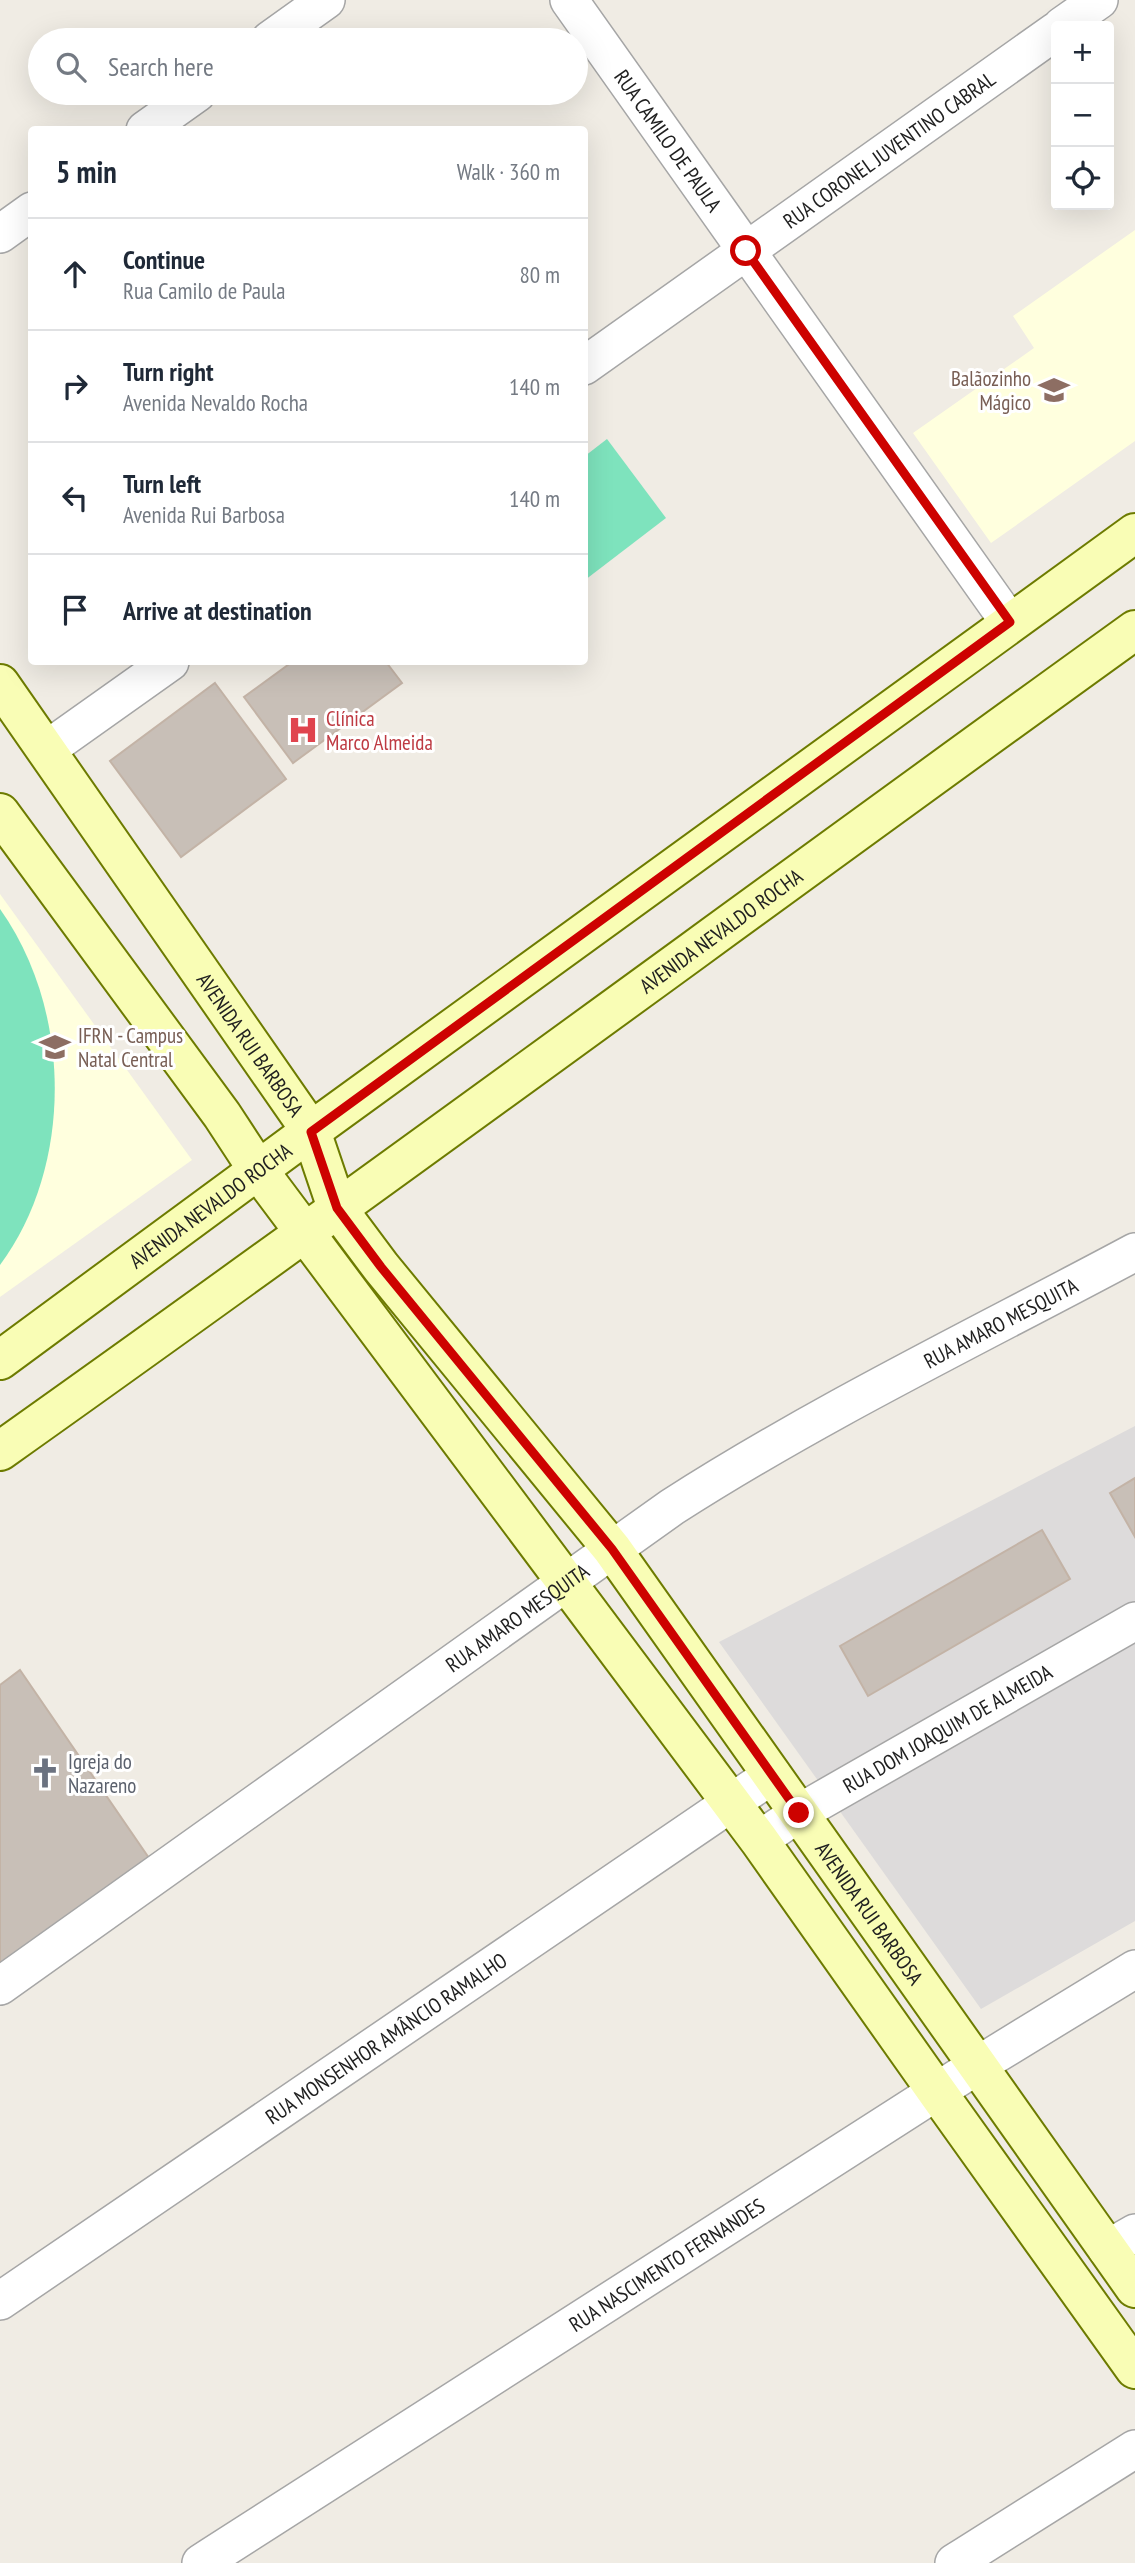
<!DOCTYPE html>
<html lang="en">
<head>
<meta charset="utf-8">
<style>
  body { margin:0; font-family:"PT Sans Narrow",sans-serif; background:#f2f2f3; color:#1f2937 }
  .controls { position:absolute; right:21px; top:21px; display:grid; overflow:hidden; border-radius:7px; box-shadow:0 7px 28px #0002 }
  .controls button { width:63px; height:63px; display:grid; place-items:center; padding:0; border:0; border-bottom:2px solid #e0e1e3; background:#fff; color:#1f2937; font:35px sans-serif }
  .stop { position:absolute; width:21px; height:21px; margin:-16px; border:5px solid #cd0200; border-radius:50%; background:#fff }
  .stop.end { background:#cd0200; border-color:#fff; box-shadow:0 2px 7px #0008 }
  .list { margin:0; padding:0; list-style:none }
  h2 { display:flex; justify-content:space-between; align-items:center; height:91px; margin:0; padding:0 28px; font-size:30px }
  h2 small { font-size:23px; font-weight:400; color:#747a83 }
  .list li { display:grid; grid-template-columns:46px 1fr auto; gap:21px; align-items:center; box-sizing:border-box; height:112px; padding:0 28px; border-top:2px solid #e0e1e3 }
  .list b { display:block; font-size:26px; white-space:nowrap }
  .list p { margin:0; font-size:23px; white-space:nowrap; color:#747a83 }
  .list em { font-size:23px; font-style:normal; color:#747a83 }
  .icon { flex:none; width:38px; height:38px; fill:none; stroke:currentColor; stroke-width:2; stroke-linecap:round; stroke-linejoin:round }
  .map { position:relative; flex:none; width:1135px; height:2563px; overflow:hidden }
  .search { position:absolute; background:#fff; box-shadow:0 7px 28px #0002; left:28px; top:28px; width:560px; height:77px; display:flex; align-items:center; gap:18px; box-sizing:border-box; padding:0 24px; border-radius:38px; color:#747a83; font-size:26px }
  .panel { position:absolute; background:#fff; box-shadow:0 7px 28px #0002; left:28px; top:126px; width:560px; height:539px; border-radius:7px }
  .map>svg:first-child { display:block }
  .residential { fill:#dddbdb }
  .education { fill:#ffffde }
  .pitch { fill:#7ee3bd }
  .building { fill:#c8bfb7; stroke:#c3b3a6; stroke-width:2 }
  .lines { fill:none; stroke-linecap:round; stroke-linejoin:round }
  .street-casing { stroke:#a6a6a6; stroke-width:40 }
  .secondary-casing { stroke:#6d7b00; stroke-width:42 }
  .street { stroke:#fff; stroke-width:37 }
  .secondary { stroke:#f9fdb5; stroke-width:38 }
  .route { stroke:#cd0200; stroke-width:9 }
  .labels { text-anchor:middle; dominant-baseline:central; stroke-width:6; stroke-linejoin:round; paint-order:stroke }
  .street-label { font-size:21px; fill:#1f1f1f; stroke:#fff }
  .education-label { font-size:21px; fill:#785e54; stroke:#fff; text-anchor:end }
  .health-label { font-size:21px; fill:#be3a42; stroke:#fff; text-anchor:start }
  .worship-label { font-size:21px; fill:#5b616d; stroke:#fff; text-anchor:start }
</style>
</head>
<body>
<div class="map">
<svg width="1135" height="2563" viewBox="0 0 1135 2563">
  <rect width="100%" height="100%" fill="#f0ece4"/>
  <polygon class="residential" points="1135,1426 1135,1921 981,2009 719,1642"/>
  <g class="education">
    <polygon points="1135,230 1135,441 991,543 913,433 1034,348 1013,316"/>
    <polygon points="0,894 192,1160 0,1297"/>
  </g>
  <g class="pitch">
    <polygon points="607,439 666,518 585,580 585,456"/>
    <path d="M0,909C72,1010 74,1165 0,1265Z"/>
  </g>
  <g class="building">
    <polygon points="292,662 386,662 402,683 293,763 244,697"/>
    <polygon points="215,683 286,779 181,857 110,761"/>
    <polygon points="1135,1478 1135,1537 1110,1493"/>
    <polygon points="1042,1530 1070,1579 868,1696 840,1646"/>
    <polygon points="20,1670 151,1861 0,1967 0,1685"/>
  </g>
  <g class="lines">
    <g class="street-casing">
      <g id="street">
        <path id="s1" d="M569,0L1010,623"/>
        <polyline points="1062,26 1099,0"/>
        <polyline points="270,40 326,0"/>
        <polyline points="145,130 197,93"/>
        <polyline points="0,234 32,211"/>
        <path id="s2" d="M584,366L1056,31"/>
        <polyline points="46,750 170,662"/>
        <path id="s3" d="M759,1840L799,1813L1135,1621"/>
        <path id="s4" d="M0,1986L672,1507C820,1412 980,1335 1135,1252"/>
        <polyline points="1107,2249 1135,2233"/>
        <path id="s5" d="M0,2301L772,1775"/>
        <path id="s6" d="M201,2563L978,2065L1135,1969"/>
        <polyline points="954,2563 1135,2449"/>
      </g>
    </g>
    <g class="secondary-casing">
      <g id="secondary">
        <path id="s7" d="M0,684L311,1131L337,1208L381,1267L612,1549L1135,2288"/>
        <polyline points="0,813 222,1115 258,1170 759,1840 937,2092 1135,2369"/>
        <path id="s8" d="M0,1360L311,1131L1135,533"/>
        <path id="s9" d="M0,1451C381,1181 756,903 1135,630"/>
      </g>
    </g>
    <use href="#street" class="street"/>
    <use href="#secondary" class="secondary"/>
  </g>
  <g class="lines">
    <polyline class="route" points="746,251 1010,622 311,1132 337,1208 381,1267 612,1549 799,1813"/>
  </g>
  <defs>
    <g id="school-bare" transform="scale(2.415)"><path d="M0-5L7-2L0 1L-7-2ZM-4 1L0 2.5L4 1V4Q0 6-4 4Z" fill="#8d6e63" stroke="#fff" stroke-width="2.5" paint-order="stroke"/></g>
    <g id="hospital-bare" transform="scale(2.415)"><path d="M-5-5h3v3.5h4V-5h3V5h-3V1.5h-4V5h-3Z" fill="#e0444e" stroke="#fff" stroke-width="2.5" paint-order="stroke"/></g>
    <g id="university-bare" transform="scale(2.415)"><path d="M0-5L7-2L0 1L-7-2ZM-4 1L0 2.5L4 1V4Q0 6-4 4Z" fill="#8d6e63" stroke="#fff" stroke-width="2.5" paint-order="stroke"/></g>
    <g id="church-bare" transform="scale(2.415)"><path d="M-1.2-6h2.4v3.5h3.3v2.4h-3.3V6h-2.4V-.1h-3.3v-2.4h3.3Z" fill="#6b7280" stroke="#fff" stroke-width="2.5" paint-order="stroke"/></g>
  </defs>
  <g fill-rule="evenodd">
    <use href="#school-bare" x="1054" y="390"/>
    <use href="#hospital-bare" x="303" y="730"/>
    <use href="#university-bare" x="55" y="1047"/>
    <use href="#church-bare" x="45" y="1773"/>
  </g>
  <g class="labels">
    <g class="street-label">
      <text stroke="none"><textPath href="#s1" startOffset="172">RUA CAMILO DE PAULA</textPath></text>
      <text stroke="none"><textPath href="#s2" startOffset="374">RUA CORONEL JUVENTINO CABRAL</textPath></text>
      <text stroke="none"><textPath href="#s9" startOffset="889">AVENIDA NEVALDO ROCHA</textPath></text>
      <text stroke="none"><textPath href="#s7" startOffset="439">AVENIDA RUI BARBOSA</textPath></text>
      <text stroke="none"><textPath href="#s8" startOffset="261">AVENIDA NEVALDO ROCHA</textPath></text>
      <text stroke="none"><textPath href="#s4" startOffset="1202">RUA AMARO MESQUITA</textPath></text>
      <text stroke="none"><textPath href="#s4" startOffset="635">RUA AMARO MESQUITA</textPath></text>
      <text stroke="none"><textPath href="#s3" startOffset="219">RUA DOM JOAQUIM DE ALMEIDA</textPath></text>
      <text stroke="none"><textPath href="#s7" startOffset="1510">AVENIDA RUI BARBOSA</textPath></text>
      <text stroke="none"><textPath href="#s5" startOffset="467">RUA MONSENHOR AMÂNCIO RAMALHO</textPath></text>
      <text stroke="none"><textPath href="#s6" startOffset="553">RUA NASCIMENTO FERNANDES</textPath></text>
    </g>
    <g class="education-label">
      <text x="1031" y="378">Balãozinho<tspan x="1031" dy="24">Mágico</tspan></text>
      <text x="78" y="1035" text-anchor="start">IFRN - Campus<tspan x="78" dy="24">Natal Central</tspan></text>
    </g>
    <g class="health-label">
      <text x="326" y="718">Clínica<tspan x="326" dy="24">Marco Almeida</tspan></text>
    </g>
    <g class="worship-label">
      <text x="68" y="1761">Igreja do<tspan x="68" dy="24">Nazareno</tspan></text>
    </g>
  </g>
</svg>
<div class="controls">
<button>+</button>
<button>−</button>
<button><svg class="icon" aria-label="locate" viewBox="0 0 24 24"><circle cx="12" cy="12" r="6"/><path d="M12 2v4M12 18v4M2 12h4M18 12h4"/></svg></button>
</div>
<div class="stop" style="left:746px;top:251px"></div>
<div class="stop end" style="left:799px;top:1813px"></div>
<div class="search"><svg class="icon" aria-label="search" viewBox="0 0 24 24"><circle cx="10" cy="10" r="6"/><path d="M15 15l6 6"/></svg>Search here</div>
<section class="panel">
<h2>5 min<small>Walk · 360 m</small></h2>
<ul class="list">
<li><svg class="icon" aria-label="ahead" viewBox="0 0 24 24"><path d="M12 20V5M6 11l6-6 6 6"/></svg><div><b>Continue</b><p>Rua Camilo de Paula</p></div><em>80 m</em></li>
<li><svg class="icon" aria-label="right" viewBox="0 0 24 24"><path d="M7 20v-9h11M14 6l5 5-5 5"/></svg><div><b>Turn right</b><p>Avenida Nevaldo Rocha</p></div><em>140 m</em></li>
<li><svg class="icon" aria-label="left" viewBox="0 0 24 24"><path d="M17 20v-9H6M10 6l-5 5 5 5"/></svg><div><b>Turn left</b><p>Avenida Rui Barbosa</p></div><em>140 m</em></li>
<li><svg class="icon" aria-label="arrive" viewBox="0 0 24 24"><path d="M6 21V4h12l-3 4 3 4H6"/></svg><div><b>Arrive at destination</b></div></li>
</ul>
</section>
</div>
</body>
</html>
